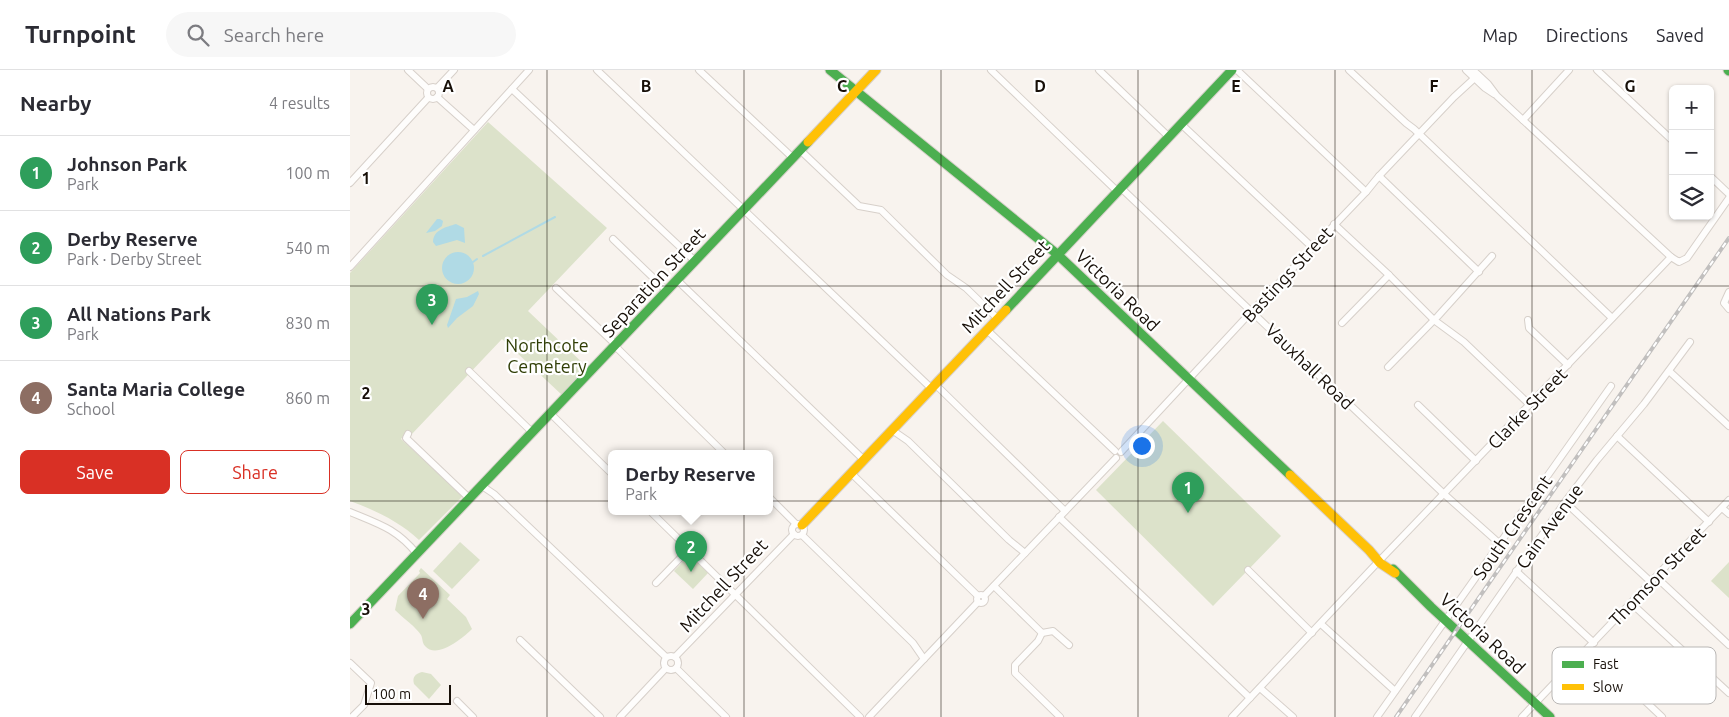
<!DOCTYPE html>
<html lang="en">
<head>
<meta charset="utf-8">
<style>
  body { margin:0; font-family:Ubuntu,sans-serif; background:#f7f7f7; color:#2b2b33 }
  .controls { position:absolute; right:15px; top:15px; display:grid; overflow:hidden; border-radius:8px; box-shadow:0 1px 4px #0004 }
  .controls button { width:45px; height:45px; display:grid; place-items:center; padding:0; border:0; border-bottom:1px solid #e1e1e2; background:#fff; color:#2b2b33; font:25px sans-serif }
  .scale { position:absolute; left:15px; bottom:12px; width:86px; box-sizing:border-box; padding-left:5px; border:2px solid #170f08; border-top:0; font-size:14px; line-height:18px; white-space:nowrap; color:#170f08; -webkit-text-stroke:4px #fff; paint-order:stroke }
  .you { position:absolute; left:791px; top:375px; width:18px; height:18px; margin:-12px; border:4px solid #fff; border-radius:50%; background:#1a73e8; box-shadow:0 0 0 8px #1a73e833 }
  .badge { display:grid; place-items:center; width:32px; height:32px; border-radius:50%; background:#d93025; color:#fff; font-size:16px; font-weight:700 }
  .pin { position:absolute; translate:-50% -41px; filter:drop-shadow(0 1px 2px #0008) }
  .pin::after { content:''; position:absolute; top:26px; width:18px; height:15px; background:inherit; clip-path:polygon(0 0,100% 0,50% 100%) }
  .popup { position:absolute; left:258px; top:380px; width:165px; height:65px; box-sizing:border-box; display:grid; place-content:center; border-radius:8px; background:#fff; filter:drop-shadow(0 1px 4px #0005); font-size:16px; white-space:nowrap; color:#7c7c81 }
  .popup b { font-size:19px; color:#2b2b33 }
  .popup::after { content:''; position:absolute; left:50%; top:100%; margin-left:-10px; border:10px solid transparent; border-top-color:#fff }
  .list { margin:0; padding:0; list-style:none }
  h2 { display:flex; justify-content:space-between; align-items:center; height:65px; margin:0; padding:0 20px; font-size:21px }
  h2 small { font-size:16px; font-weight:400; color:#7c7c81 }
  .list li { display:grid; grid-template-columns:32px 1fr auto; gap:15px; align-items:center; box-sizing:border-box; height:75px; padding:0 20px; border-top:1px solid #e1e1e2 }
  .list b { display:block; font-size:19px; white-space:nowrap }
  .list p { margin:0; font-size:16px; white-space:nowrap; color:#7c7c81 }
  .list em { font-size:16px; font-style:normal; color:#7c7c81 }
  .actions { display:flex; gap:10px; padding:15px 20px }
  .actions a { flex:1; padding:11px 0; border:1px solid #d93025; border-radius:8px; text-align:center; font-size:18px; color:#d93025 }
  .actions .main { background:#d93025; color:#fff }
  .icon { flex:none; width:28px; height:28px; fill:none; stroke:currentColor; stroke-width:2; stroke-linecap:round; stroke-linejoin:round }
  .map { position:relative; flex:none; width:1379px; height:647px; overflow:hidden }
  header { display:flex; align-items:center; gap:30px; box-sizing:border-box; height:70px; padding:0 25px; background:#fff; border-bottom:1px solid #e1e1e2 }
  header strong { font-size:24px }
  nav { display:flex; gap:28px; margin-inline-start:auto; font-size:18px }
  .search { width:350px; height:45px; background:#f7f7f7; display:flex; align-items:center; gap:12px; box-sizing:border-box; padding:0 18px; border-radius:28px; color:#7c7c81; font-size:19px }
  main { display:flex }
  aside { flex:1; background:#fff }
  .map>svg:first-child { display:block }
  .green { fill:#dce2ca }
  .water { fill:#b0dae5 }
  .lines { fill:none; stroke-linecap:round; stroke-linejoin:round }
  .stream { stroke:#b0dae5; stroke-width:2 }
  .street-casing { stroke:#d7d0ca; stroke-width:8 }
  .fast-casing { stroke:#d7d0ca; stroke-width:11 }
  .slow-casing { stroke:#d7d0ca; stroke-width:11 }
  .street { stroke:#fefdfc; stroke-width:6 }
  .fast { stroke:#4caf50; stroke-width:9 }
  .slow { stroke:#ffc107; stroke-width:9 }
  .rail-casing { stroke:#c1bfbe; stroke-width:4 }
  .rail { stroke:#fff; stroke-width:2; stroke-dasharray:5.5; stroke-linecap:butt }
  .grid { fill:none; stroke:#170f08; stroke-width:1; stroke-opacity:0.55 }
  .labels { text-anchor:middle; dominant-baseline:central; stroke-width:4.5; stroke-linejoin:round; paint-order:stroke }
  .street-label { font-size:18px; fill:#170f08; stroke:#fff }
  .park-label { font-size:18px; fill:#303e06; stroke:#fff }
  .key { fill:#fff; stroke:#b9b7b5; stroke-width:1 }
  .key-label { font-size:14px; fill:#170f08 }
  .grid-label { font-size:16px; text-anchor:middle; font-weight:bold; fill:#170f08; stroke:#fff; stroke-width:4.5; stroke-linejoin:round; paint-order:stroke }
</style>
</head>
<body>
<header>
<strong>Turnpoint</strong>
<div class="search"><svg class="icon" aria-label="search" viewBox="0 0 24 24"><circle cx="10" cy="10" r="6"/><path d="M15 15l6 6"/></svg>Search here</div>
<nav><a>Map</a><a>Directions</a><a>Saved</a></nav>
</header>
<main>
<aside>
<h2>Nearby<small>4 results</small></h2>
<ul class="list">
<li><span class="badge" style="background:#2e9e5b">1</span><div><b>Johnson Park</b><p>Park</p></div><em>100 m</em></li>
<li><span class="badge" style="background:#2e9e5b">2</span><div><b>Derby Reserve</b><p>Park · Derby Street</p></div><em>540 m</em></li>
<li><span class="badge" style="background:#2e9e5b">3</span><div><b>All Nations Park</b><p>Park</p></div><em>830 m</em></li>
<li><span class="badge" style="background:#8d6e63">4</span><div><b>Santa Maria College</b><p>School</p></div><em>860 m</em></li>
</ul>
<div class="actions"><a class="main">Save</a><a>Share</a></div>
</aside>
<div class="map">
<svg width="1379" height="647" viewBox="0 0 1379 647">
  <rect width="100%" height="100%" fill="#f8f3ee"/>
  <g class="green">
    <path d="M138,52L257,158L178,241L238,298L212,325L152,269L61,365L57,362L51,369L113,426L69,470C50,452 25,440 0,431V203Z"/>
    <polygon points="813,351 931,466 863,536 746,420"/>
    <polygon points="110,472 130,490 102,519 83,501"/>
    <polygon points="339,485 358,503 343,519 324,501"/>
    <polygon points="1379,492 1379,528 1361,511"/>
    <path d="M71,498L100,525L97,529L116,547L122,559C114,567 87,590 75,576C72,573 73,569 71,565C67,558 52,547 45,540L48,526L70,503L69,501Z"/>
    <path d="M72,602L81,604L91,615L79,629L64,614C62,607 65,604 72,602Z"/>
  </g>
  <g class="water">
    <polygon points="87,149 90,149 93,151 92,156 85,161 76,163"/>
    <path d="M106,154L114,158L115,173L107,170L86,176L83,172C83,160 96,157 106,154Z"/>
    <circle cx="108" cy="198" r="16"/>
    <polygon points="128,221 129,224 123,236 107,248 98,258 97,255 106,229 117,227"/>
  </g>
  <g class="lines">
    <g class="stream">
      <polyline points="133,186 205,147"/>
      <polyline points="123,192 127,189"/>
    </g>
    <g class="street-casing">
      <g id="street">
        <polyline points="58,0 78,19"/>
        <polyline points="247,0 581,318"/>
        <polyline points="349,0 443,88"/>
        <polyline points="641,0 768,122"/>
        <polyline points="749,0 819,67"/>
        <polyline points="887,0 1016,122"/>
        <polyline points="999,0 1056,53 1064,59 1262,248"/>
        <polyline points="1116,0 1135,18 1144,24"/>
        <polyline points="1123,0 1138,14 1147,26 1321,187 1329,192 1337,188 1379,128"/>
        <polyline points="1247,0 1323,71"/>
        <circle cx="83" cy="23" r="6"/>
        <polyline points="87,18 104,0"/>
        <polyline points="162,19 345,191"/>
        <polyline points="87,27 124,60"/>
        <polyline points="1173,50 1219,0"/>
        <polyline points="831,54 962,177"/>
        <polyline points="450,80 509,136 531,140 597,205 616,218 647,248"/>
        <polyline points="1029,106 1129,202"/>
        <polyline points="1360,106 1379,124"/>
        <polyline points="0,113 78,28"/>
        <polyline points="771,118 1094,424 1150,474"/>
        <polyline points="984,154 1039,205 1084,250 1114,272 1180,335"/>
        <polyline points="263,169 317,221"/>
        <polyline points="0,197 179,0"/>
        <polyline points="327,210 514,390"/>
        <polyline points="206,218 263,272 265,276 374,383"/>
        <polyline points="1379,222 1374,233 1379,239"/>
        <polyline points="1178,250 1179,258 1218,295"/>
        <polyline points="992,253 1039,205"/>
        <polyline points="637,260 765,381"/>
        <polyline points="1038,297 1088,246 1142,186"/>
        <polyline points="119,301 183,363"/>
        <polyline points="1319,301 1379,356"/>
        <polyline points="585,314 715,441"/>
        <polyline points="1068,335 1126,391"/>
        <polyline points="201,344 262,404"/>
        <polyline points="542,360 558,371 659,470 675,483"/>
        <polyline points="58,364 56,368 120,429"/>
        <polyline points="1267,366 1359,452"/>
        <polyline points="771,382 902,241 1016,122 1029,106 1104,27 1128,5"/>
        <polyline points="501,403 628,526"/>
        <polyline points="132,416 144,424 316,587"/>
        <polyline points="420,428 446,454"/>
        <polyline points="1215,432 1301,512"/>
        <polyline points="1372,438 1379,444"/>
        <polyline points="300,441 510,647"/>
        <path d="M0,442C29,454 47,459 67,484"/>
        <polyline points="709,447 900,628"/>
        <circle cx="448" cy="460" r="6"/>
        <polyline points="452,465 563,573 574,589"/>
        <polyline points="1032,488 1321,187"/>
        <polyline points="898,500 962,563"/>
        <polyline points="1166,501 1244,573"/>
        <polyline points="1306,507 1379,575"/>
        <polyline points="306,513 339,479"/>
        <polyline points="644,516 692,563"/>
        <circle cx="631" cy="529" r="4"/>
        <polyline points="634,526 766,388"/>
        <polyline points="1281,533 1379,623"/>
        <polyline points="971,554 1045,621"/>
        <polyline points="692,563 688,571 665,595 665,603 710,647"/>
        <polyline points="692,563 703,561 719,575"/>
        <polyline points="170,570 250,647"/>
        <polyline points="1239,578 1312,647"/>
        <circle cx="321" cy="593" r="7"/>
        <polyline points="325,587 444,464"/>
        <polyline points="0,593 21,613 14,635 2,647"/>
        <polyline points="326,598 376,647"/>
        <polyline points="910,618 943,647"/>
        <polyline points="107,631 123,647"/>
        <polyline points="270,647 316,598"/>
        <polyline points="519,647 628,532"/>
        <polyline points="882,647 1029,491"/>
        <polyline points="1027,647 1261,316"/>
        <polyline points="1065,647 1215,432 1247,390 1294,334 1340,272"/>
        <polyline points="1172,647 1379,430"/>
      </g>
    </g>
    <g class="fast-casing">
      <g id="fast">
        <polyline points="480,0 707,184 940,405"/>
        <polyline points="1378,0 1379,1"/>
        <polyline points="656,240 882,0"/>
        <polyline points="1043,499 1081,537 1200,647"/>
        <polyline points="0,554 458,72"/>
      </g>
    </g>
    <g class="slow-casing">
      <g id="slow">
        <polyline points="458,72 526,0"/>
        <polyline points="940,405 1019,480 1030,493 1045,503"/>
        <polyline points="452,455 656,240"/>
      </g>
    </g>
    <use href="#street" class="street"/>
    <use href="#fast" class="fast"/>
    <use href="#slow" class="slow"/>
    <g class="rail-casing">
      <polyline id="rail" points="1046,647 1379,168"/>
    </g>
    <use href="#rail" class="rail"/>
  </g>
  <path class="grid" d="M197,0V647M394,0V647M591,0V647M788,0V647M985,0V647M1182,0V647M0,216H1379M0,431H1379"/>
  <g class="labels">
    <g class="street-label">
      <text transform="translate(937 204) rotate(-47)">Bastings Street</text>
      <text transform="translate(303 212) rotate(-47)">Separation Street</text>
      <text transform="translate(655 216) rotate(-47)">Mitchell Street</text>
      <text transform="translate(768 220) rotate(44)">Victoria Road</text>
      <text transform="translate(960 296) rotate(44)">Vauxhall Road</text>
      <text transform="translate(1177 338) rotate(-46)">Clarke Street</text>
      <text transform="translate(1199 456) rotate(-54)">Cain Avenue</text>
      <text transform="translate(1162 457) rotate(-55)">South Crescent</text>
      <text transform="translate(1307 506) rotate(-46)">Thomson Street</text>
      <text transform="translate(373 515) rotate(-47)">Mitchell Street</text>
      <text transform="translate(1133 563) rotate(43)">Victoria Road</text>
    </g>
    <g class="park-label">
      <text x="197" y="275">Northcote<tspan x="197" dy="21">Cemetery</tspan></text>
    </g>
  </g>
  <rect x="1202" y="577" width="164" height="57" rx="8" class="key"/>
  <rect x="1212" y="591" width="22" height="7" fill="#4caf50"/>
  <rect x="1212" y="614" width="22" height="6" fill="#ffc107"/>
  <g class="key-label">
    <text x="1243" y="599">Fast</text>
    <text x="1243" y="622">Slow</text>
  </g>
  <g class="grid-label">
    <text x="98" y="22">A</text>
    <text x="296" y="22">B</text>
    <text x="492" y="22">C</text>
    <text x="690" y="22">D</text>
    <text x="886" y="22">E</text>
    <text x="1084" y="22">F</text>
    <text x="1280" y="22">G</text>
    <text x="16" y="114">1</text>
    <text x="16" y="329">2</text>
    <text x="16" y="545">3</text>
  </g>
</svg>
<div class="controls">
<button>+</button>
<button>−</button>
<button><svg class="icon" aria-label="layers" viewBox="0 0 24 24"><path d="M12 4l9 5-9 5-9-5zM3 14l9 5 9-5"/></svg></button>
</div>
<div class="scale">100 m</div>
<div class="you"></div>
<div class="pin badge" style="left:838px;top:443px;background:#2e9e5b">1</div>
<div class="pin badge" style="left:341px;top:502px;background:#2e9e5b">2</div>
<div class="popup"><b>Derby Reserve</b>Park</div>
<div class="pin badge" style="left:82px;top:255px;background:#2e9e5b">3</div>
<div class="pin badge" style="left:73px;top:549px;background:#8d6e63">4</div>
</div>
</main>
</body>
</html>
